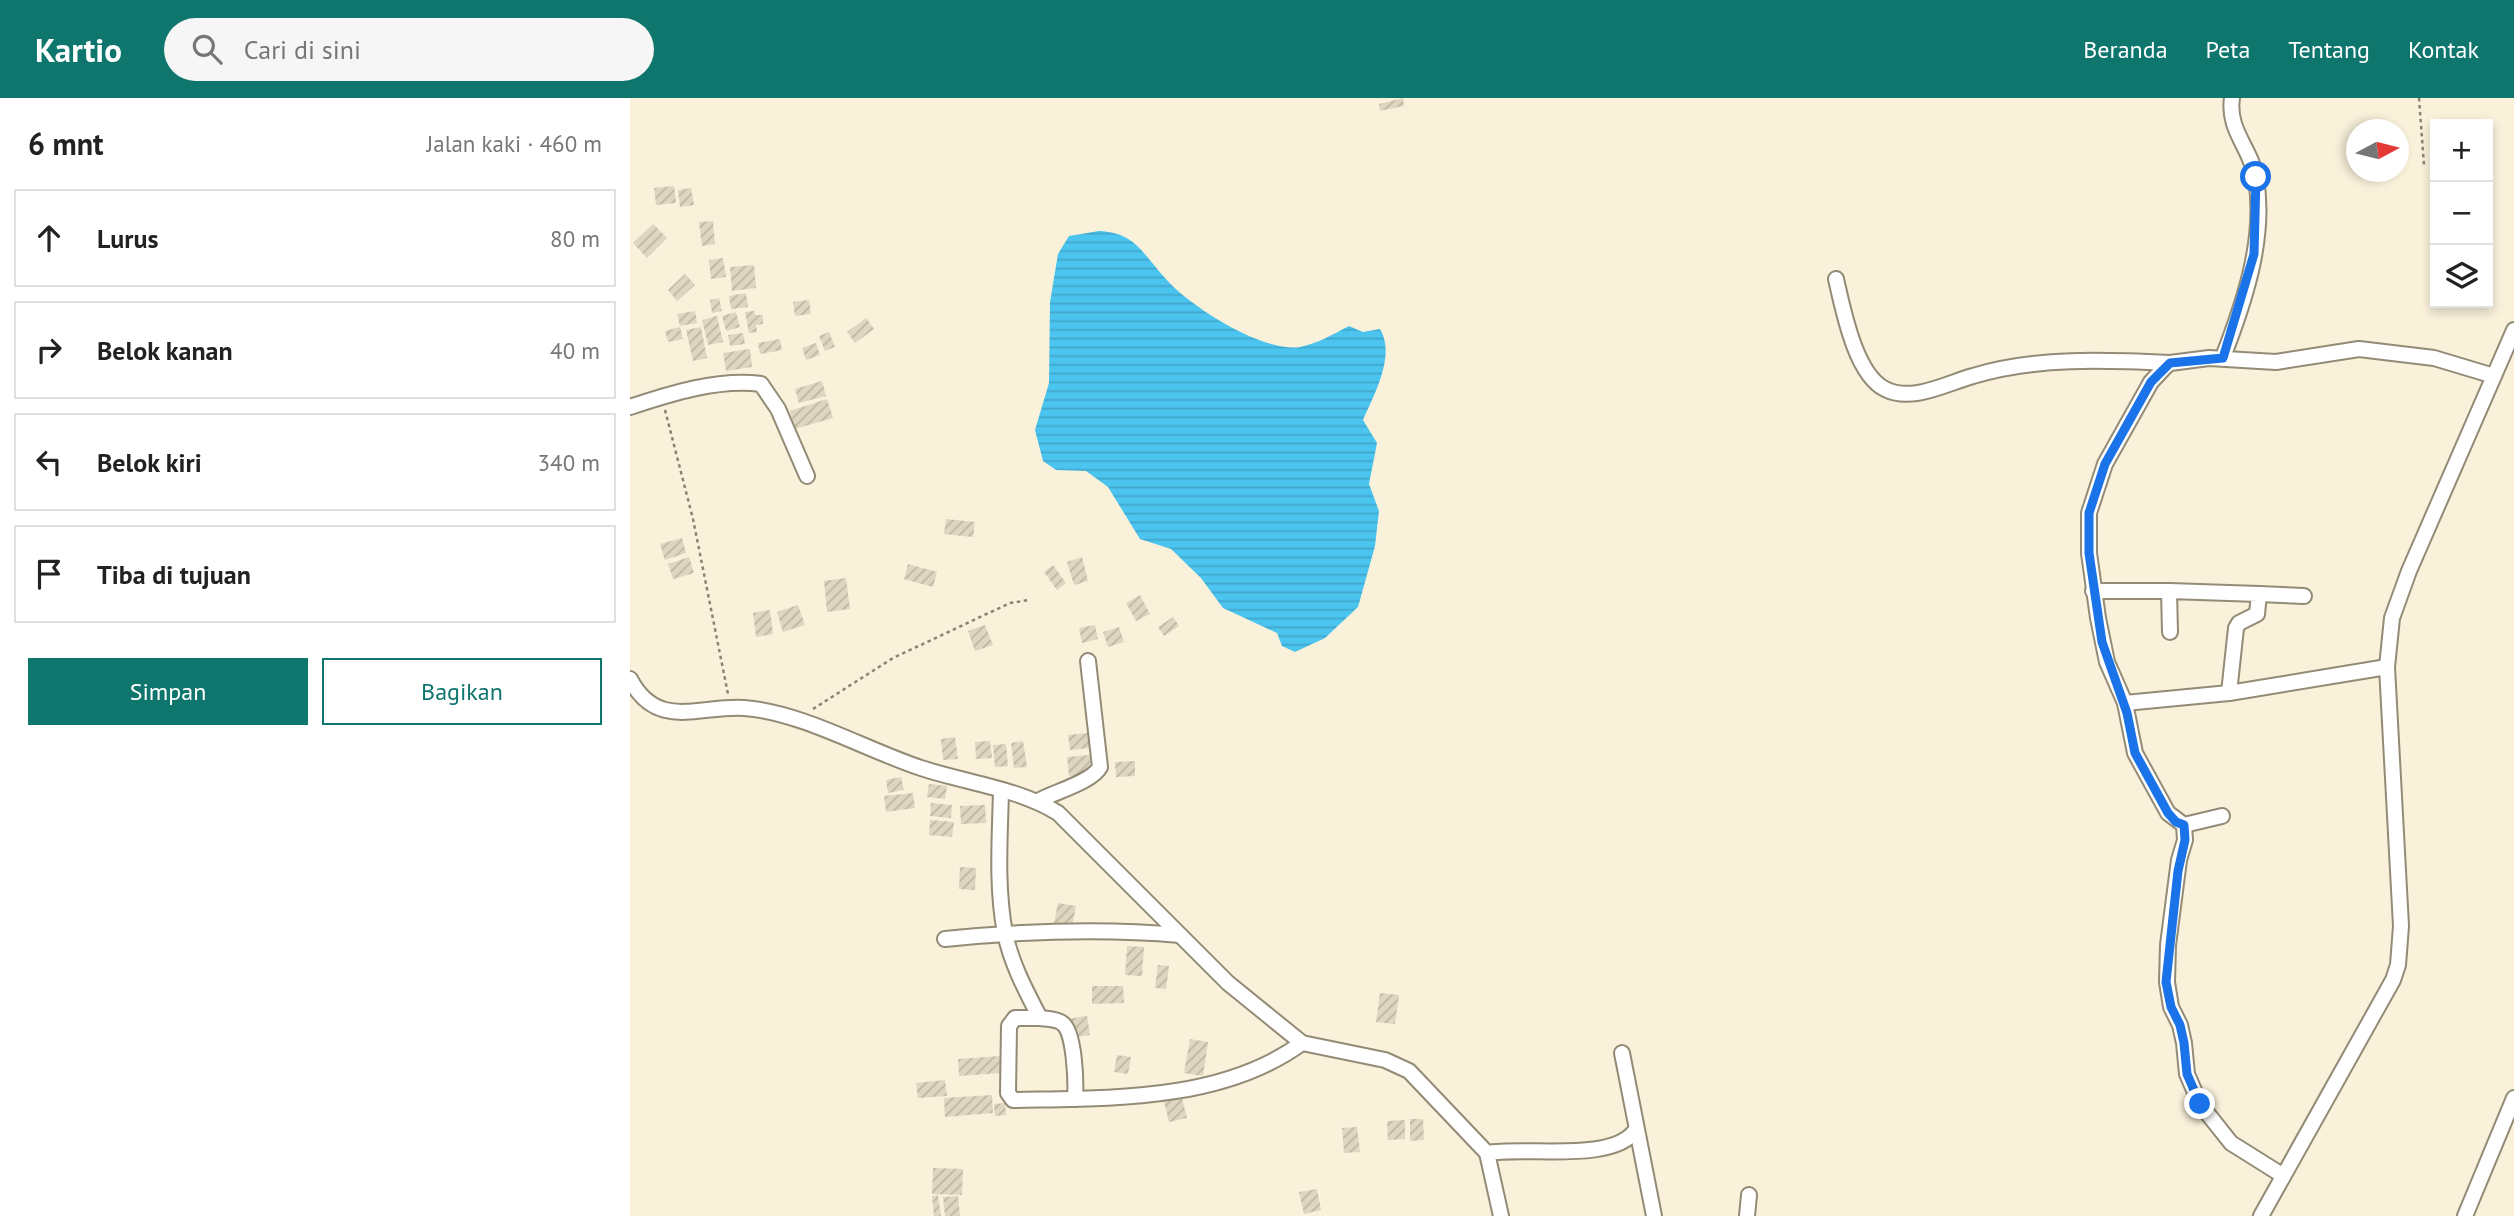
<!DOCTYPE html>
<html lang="id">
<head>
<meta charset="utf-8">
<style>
  body { margin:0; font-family:"PT Sans",sans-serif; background:#f6f6f6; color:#222 }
  .controls { position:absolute; right:21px; top:21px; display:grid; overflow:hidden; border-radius:0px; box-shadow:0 4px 10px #0003 }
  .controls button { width:63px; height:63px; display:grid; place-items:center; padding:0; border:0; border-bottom:2px solid #e0e0e0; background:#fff; color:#222; font:35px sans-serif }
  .compass { position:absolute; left:1716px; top:21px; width:63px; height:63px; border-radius:50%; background:#fff; box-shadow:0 4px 10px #0003; rotate:83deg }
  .stop { position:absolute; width:21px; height:21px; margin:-16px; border:5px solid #1a73e8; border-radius:50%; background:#fff }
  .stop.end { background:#1a73e8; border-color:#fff; box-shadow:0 2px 7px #0008 }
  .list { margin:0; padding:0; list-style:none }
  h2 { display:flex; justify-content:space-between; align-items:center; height:91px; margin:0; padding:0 28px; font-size:30px }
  h2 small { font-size:23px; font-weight:400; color:#767676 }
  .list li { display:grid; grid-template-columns:46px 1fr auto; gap:21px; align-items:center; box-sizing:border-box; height:98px; margin:0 14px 14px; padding:0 14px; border:2px solid #e0e0e0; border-radius:0px }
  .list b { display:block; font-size:26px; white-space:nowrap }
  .list em { font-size:23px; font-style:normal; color:#767676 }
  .actions { display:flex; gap:14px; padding:21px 28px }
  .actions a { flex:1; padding:16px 0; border:2px solid #0f766e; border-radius:0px; text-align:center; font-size:24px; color:#0f766e }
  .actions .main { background:#0f766e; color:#fff }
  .icon { flex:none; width:38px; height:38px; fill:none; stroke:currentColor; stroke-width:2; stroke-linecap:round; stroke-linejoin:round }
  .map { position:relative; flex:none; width:1884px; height:1118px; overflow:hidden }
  header { display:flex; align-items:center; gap:42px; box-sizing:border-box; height:98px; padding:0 35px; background:#0f766e; color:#fff }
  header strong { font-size:33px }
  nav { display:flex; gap:38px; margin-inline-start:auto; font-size:24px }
  .search { width:490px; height:63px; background:#f6f6f6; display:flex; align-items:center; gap:18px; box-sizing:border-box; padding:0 24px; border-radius:38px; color:#767676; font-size:26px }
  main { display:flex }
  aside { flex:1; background:#fff }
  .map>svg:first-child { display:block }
  .water { fill:url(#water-rules) }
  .building { fill:url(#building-hatch) }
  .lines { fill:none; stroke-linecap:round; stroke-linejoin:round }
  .minor-casing { stroke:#938b76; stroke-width:18 }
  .path { stroke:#8a8475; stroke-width:2.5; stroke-dasharray:3.5 3.5; stroke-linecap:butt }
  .minor { stroke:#fff; stroke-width:14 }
  .route { stroke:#1a73e8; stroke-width:9 }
</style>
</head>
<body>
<header>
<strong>Kartio</strong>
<div class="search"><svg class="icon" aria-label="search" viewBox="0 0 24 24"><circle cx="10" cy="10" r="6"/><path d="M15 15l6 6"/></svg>Cari di sini</div>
<nav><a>Beranda</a><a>Peta</a><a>Tentang</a><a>Kontak</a></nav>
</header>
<main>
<aside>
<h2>6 mnt<small>Jalan kaki · 460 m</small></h2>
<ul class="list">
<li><svg class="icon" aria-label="ahead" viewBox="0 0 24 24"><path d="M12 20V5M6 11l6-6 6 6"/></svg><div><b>Lurus</b></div><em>80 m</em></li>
<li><svg class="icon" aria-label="right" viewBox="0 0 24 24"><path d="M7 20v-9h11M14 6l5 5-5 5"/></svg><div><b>Belok kanan</b></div><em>40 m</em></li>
<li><svg class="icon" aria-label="left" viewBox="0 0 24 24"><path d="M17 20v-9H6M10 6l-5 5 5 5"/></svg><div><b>Belok kiri</b></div><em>340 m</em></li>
<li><svg class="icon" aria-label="arrive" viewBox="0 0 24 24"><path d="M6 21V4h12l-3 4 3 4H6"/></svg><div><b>Tiba di tujuan</b></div></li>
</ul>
<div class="actions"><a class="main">Simpan</a><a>Bagikan</a></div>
</aside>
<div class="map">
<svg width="1884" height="1118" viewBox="0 0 1884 1118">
  <defs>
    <pattern id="water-rules" width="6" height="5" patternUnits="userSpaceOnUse" patternTransform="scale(1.75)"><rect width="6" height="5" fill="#4bc4ef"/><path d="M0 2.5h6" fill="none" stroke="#40a7cb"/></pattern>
    <pattern id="building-hatch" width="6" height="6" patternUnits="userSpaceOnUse" patternTransform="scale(1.75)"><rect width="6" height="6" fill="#ded6bf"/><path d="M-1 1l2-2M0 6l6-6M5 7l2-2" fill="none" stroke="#bdb6a3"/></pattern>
  </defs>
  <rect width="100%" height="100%" fill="#f9f1da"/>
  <path class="water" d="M469,133C506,135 512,155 535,180C559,208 633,255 670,249C686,246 704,236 719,228L733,234L750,231C766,257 744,297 733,322L747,345L739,386L749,413L745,448L728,509L695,540L665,554L652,548L647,535L593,510L571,480L541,451L510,441L478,389L456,373L426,372L413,363L405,332L419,285L420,204L428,156L439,138Z"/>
  <g class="building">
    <polygon points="773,0 774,8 750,13 749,6"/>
    <polygon points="44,88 46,105 26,107 24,90"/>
    <polygon points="61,90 64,107 50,109 48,92"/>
    <polygon points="83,123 85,146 72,148 69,124"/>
    <polygon points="23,126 37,140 17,160 3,145"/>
    <polygon points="93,160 96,179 81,181 79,162"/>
    <polygon points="124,167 126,190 102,193 100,169"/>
    <polygon points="55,176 65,187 47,203 38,192"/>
    <polygon points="116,195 118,209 101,211 99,198"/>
    <polygon points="89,200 92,213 82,215 80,202"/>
    <polygon points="179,202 181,216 165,218 163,204"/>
    <polygon points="65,213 67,225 50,228 47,216"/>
    <polygon points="124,213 125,217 133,217 133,226 126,227 127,234 119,235 115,214"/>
    <polygon points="106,214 110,229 96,233 92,218"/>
    <polygon points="87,218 93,244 78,247 72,222"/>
    <polygon points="236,220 244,231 225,245 217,234"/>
    <polygon points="50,229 53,241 38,244 35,233"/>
    <polygon points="71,229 77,260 63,263 56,232"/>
    <polygon points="199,234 205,249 195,253 189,238"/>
    <polygon points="113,235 115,246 100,248 98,237"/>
    <polygon points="150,241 152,252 130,256 128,245"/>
    <polygon points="186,245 190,257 176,262 172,250"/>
    <polygon points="120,251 122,269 96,273 93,255"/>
    <polygon points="192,283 196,298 169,305 165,291"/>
    <polygon points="197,301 203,320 165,331 160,313"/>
    <polygon points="316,421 345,424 343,439 314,436"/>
    <polygon points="52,440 56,455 35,462 30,446"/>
    <polygon points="59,459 64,475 43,481 38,466"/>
    <polygon points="452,459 458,483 444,487 437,464"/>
    <polygon points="278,466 307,474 303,489 274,481"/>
    <polygon points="423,467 436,485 427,492 414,474"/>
    <polygon points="216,480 220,511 197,514 194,483"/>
    <polygon points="510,497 520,516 506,523 496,505"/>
    <polygon points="168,507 175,527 153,534 147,514"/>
    <polygon points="140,512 143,536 126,539 123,515"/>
    <polygon points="543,519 549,528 534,538 528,529"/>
    <polygon points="355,527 363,547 345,553 338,533"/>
    <polygon points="465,527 468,541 452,545 449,530"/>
    <polygon points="489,529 494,544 478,549 473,534"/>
    <polygon points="458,635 460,650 440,652 438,637"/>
    <polygon points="325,639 328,661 313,662 311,641"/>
    <polygon points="360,643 362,660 346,661 345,644"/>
    <polygon points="393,643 397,669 384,670 381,645"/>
    <polygon points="376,646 378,668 365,669 363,647"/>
    <polygon points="460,657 461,676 439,678 437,659"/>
    <polygon points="505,663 505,678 486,679 485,664"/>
    <polygon points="271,679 274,692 258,695 256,682"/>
    <polygon points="299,686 317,688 315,701 297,699"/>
    <polygon points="283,695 285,710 256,714 254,698"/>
    <polygon points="301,705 322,707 321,720 300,718"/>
    <polygon points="355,707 356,725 331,726 330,708"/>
    <polygon points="300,722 324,724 322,739 299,737"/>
    <polygon points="330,769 346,770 345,792 329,791"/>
    <polygon points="428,805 446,808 442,828 424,825"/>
    <polygon points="497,848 514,849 512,878 495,877"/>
    <polygon points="528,867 539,868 536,891 525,890"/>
    <polygon points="462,888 493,888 494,905 462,906"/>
    <polygon points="750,895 769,897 765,926 746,924"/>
    <polygon points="457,918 460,937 439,940 436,921"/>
    <polygon points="560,941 578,944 573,978 554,975"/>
    <polygon points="487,957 501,959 498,976 484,974"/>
    <polygon points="370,958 371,975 329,978 328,961"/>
    <polygon points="315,982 317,998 288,1000 286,985"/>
    <polygon points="362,997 363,1015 315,1019 314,1000"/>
    <polygon points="552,1000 557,1020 539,1024 534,1004"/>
    <polygon points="375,1005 376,1017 365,1018 364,1006"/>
    <polygon points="780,1021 793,1021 794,1042 780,1043"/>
    <polygon points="775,1022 775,1041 758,1042 757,1023"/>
    <polygon points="727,1029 730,1054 714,1055 712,1030"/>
    <polygon points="303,1070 333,1071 332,1097 302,1096"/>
    <polygon points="687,1091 691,1112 674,1116 669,1094"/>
    <polygon points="308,1097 311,1118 304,1118 302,1098"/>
    <polygon points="328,1098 330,1118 315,1118 313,1099"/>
  </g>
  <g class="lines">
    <g class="minor-casing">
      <g id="minor">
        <path d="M1206,181C1213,211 1225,276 1255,291C1282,305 1317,285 1343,278C1405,259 1475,262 1540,265"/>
        <path d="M1593,259C1614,205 1636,141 1626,81C1622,51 1597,33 1602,0"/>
        <path d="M0,309C39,296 89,280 131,286L148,311L177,378"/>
        <polyline points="1463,493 1539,493"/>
        <polyline points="1629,496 1674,498"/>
        <polyline points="1540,534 1539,493 1629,496 1627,516 1609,525 1606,530 1599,595"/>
        <polyline points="1757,569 1599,595 1495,605 1477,564 1468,520 1459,455 1459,415 1475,366 1521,284 1535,269 1540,265 1579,260 1646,264 1729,251 1804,260 1864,278"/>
        <path d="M0,581C27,633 69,607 114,610C172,614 236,652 291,670C337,685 387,690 428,715L598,885L672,945L755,962L779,973L857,1055L871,1118"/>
        <polyline points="1495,605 1505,655 1538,715 1554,727 1592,718"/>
        <path d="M371,692C370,739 366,788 375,835C381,865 396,893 410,920C417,921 427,921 432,925C445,933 446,986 445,1001"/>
        <path d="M408,703C424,694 462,684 470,669L458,563"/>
        <polyline points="1554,727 1555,742 1549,762 1538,847 1537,884 1541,909 1550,927 1554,945 1557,976 1570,1006 1601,1045 1652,1077"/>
        <path d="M315,841C394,833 471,830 550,837"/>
        <path d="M410,920H385L379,928L378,995L383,1002C479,1000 591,1004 672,945"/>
        <polyline points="992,955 1024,1118"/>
        <path d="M857,1055C897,1048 981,1065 1005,1033"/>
        <polyline points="1117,1118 1119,1097"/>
        <polyline points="1631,1118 1763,882 1768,867 1771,828 1757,569 1762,520 1779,473 1884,232"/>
        <polyline points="1835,1118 1884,1000"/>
      </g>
    </g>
    <g class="path">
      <polyline points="1789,0 1794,67"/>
      <polyline points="35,312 63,421 98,596"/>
      <polyline points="183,611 263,560 380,505 399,502"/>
    </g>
    <use href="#minor" class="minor"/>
  </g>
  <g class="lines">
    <polyline class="route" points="1570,1006 1557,976 1554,945 1550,927 1541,909 1536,884 1548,773 1555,742 1554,727 1546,724 1538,715 1505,655 1497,615 1472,544 1459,455 1459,415 1475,366 1521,284 1540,265 1593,260 1624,156 1626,79"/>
  </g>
</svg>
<div class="controls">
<button>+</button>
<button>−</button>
<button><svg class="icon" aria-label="layers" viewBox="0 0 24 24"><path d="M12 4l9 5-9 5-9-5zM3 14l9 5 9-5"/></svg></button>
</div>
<svg class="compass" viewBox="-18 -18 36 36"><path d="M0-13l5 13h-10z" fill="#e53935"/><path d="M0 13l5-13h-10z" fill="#767676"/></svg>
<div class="stop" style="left:1626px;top:79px"></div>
<div class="stop end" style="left:1570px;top:1006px"></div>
</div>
</main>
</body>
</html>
